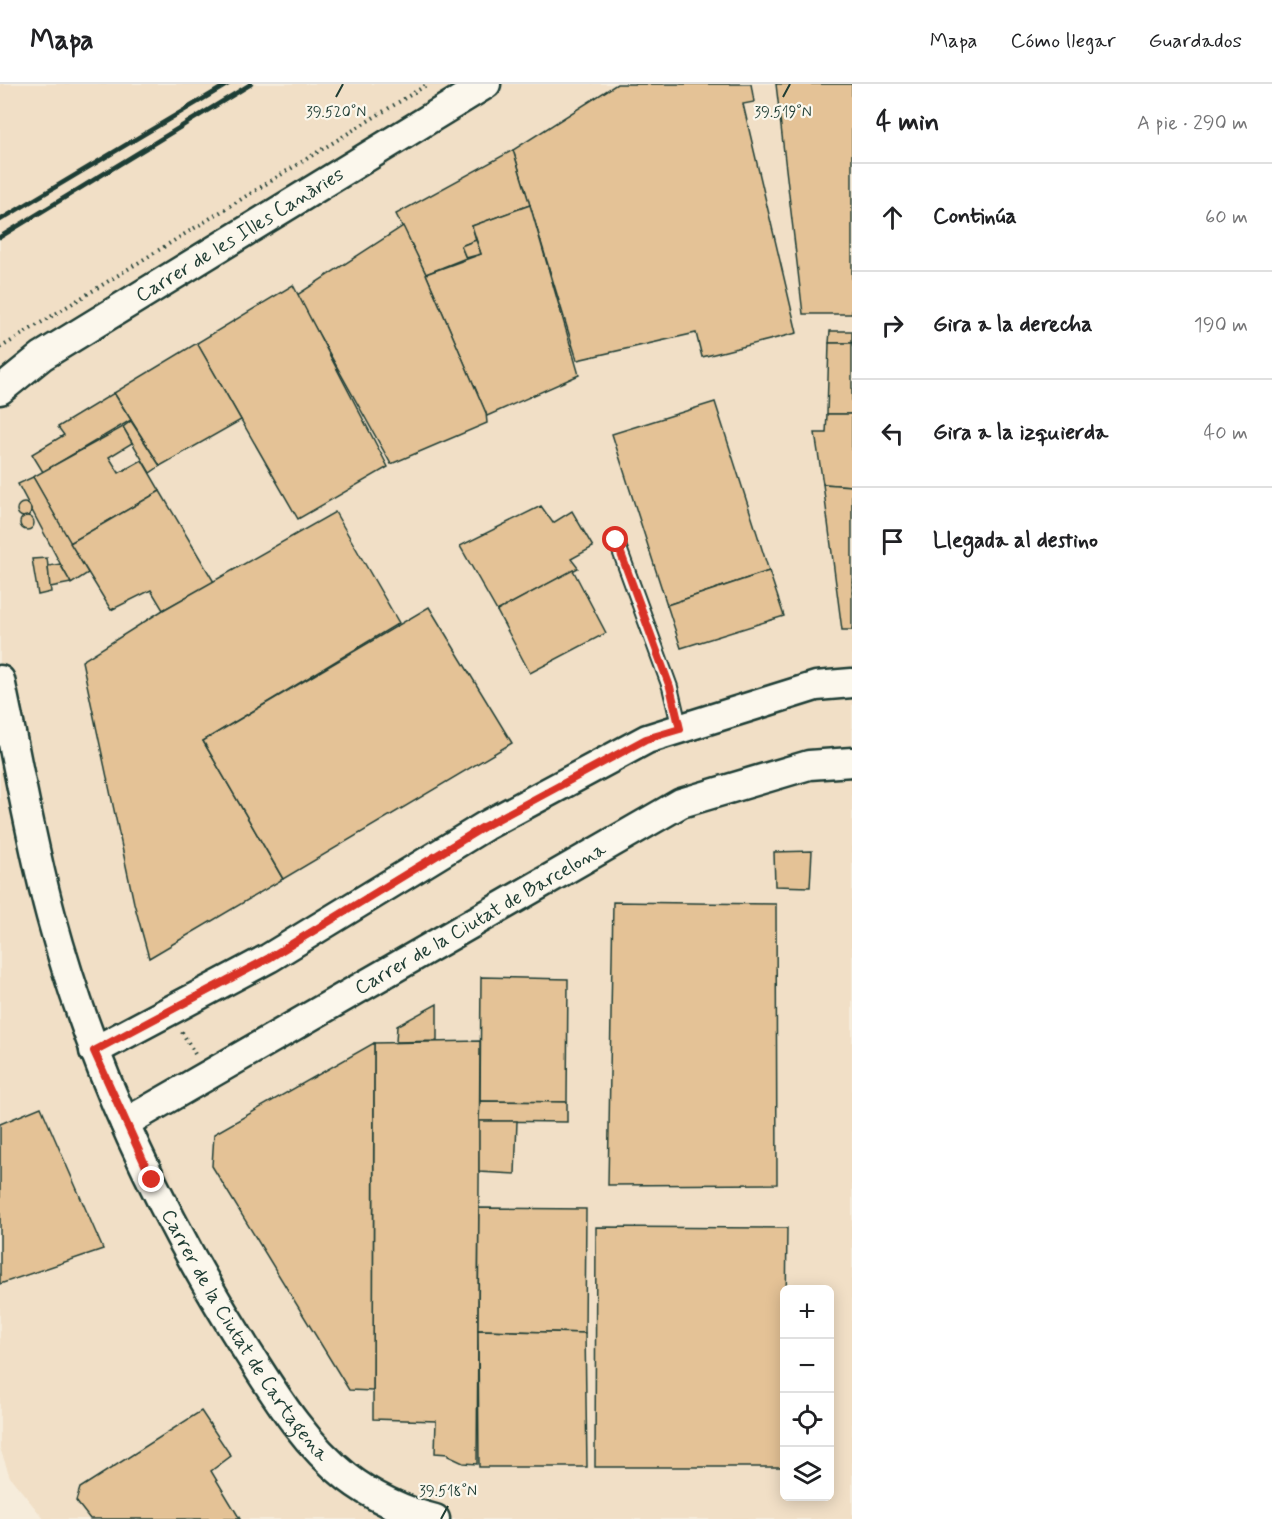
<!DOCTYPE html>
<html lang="es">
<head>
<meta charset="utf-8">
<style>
  body { margin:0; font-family:Mynerve,sans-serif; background:#f6f6f6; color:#202124 }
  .controls { position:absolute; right:18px; bottom:18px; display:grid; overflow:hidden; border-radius:9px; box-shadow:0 3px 15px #0003 }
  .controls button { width:54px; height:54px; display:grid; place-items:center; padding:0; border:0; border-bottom:2px solid #e0e0e0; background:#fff; color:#202124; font:30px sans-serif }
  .stop { position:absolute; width:18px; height:18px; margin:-14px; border:4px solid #d93025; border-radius:50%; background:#fff }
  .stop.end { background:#d93025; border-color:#fff; box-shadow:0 2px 6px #0008 }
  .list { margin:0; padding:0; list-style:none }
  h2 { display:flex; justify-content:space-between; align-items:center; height:78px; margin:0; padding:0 24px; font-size:26px }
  h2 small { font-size:20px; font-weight:400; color:#757577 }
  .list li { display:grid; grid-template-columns:39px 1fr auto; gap:18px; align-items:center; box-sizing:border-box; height:108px; padding:0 24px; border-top:2px solid #e0e0e0 }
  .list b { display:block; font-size:22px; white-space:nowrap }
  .list em { font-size:20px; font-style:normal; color:#757577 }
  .icon { flex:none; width:33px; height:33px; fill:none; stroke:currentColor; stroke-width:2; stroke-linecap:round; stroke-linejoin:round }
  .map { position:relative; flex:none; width:852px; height:1435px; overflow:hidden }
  header { display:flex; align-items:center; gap:36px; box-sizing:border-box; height:84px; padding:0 30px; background:#fff; border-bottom:2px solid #e0e0e0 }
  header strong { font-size:28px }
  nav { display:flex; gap:33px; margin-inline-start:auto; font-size:21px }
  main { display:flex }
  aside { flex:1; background:#fff }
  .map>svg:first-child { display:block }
  .built { fill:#f1dfc6; fill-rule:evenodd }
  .building { fill:#e4c296; stroke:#1f3d34; stroke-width:1.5 }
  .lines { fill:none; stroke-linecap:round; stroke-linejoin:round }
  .lane-casing { stroke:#1f3d34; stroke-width:18 }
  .street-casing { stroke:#1f3d34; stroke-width:33 }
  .path { stroke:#1f3d34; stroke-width:4; stroke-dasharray:1.5 4.5; stroke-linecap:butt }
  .lane { stroke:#fbf7ec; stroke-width:14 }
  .street { stroke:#fbf7ec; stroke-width:28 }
  .rail { stroke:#1f3d34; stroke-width:4.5 }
  .route { stroke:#d93025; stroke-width:8 }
  .ticks { fill:none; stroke:#1f3d34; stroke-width:2 }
  .labels { text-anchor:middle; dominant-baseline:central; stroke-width:4.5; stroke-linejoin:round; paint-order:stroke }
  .street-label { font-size:20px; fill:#1f3d34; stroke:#fbf7ec }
  .ticks-label { font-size:15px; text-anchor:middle; fill:#1f3d34; stroke:#fbf7ec; stroke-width:4.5; stroke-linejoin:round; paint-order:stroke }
</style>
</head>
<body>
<header>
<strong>Mapa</strong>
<nav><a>Mapa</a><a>Cómo llegar</a><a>Guardados</a></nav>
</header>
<main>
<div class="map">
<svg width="852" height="1435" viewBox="0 0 852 1435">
  <rect width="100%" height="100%" fill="#f6ecdb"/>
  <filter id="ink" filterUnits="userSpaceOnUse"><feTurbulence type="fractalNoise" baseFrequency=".0167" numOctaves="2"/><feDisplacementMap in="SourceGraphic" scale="12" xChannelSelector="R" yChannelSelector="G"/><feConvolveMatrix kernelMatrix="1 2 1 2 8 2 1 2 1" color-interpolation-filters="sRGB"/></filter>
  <g filter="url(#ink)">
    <path class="built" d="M0,0H852V1435H44L10,1393L0,1364ZM784,1206H830V1412H784Z"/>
    <g class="building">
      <polygon points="617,0 751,0 754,18 743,20 797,249 702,273 696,249 577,276 513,66"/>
      <polygon points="776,0 852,0 852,230 803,230"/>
      <polygon points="513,66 530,121 472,142 476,156 461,162 466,174 426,190 396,130"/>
      <polygon points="530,121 579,291 487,332 426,190 481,170 472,142"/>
      <polygon points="403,142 426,190 486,329 487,339 391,380 297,211"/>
      <polygon points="476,156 481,170 466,174 461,162"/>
      <polygon points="293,201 388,383 298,435 197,259"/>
      <polygon points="830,247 852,247 852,259 829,259"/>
      <polygon points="197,259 241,336 160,382 114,309"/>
      <polygon points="829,259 852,259 852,330 827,330"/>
      <polygon points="114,309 131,336 43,388 32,370 64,351 58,343"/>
      <polygon points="715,318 769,487 667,521 612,350"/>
      <polygon points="827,330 852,330 852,402 823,400 815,349 826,349"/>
      <polygon points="131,337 160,382 150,389 123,343"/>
      <polygon points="123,343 132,359 109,373 119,389 142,376 160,407 70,459 33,393"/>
      <polygon points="33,393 88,489 71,500 18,400"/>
      <polygon points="823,400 852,402 852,546 842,546"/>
      <polygon points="160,407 214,498 163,526 151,506 111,526 70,459"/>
      <circle cx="24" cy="426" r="7"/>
      <polygon points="541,422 553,439 572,427 593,463 571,475 578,484 497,527 460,462"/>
      <polygon points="335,428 399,539 203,657 283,795 149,874 134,819 82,577 163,526"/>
      <circle cx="27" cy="439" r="7"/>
      <polygon points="47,474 51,508 38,511 32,475"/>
      <polygon points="60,480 71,499 50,503 48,482"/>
      <polygon points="573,486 606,549 530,589 497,527"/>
      <polygon points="769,487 784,532 681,564 667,521"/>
      <polygon points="429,523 512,659 283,795 203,657"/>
      <polygon points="812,767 810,803 775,802 774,768"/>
      <polygon points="613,818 776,820 777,1100 608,1101"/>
      <polygon points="481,893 568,895 567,1018 480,1017"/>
      <polygon points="437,920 437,957 396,958 397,942"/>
      <polygon points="480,957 478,1246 477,1380 463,1379 448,1372 448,1370 435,1369 436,1337 373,1335 374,959"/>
      <polygon points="374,959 373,1307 349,1306 212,1082 214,1050"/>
      <polygon points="480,1017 567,1018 567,1038 479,1037"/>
      <polygon points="41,1023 103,1165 0,1200 0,1040"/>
      <polygon points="479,1037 517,1037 515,1090 479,1088"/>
      <polygon points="479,1124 586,1125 585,1249 478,1246"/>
      <polygon points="596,1143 787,1144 784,1383 595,1383"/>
      <polygon points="478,1246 585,1249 587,1383 479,1383"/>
      <polygon points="201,1327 231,1372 211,1387 240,1435 90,1435 76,1417 80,1404"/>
    </g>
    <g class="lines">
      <g class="lane-casing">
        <polyline id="lane" points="616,456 670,603 680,645"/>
      </g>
      <g class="street-casing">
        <g id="street">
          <path id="s1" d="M0,306L42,272L486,0"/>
          <path id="s2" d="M0,596C17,674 30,755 51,832C93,987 163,1135 249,1270C277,1314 305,1360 347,1393C371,1412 405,1428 435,1435"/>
          <polyline points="94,967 269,874 485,742 647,655 816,602 852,599"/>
          <path id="s3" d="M125,1039L681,719L809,681L852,678"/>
        </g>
      </g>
      <g class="path">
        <polyline points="0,264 428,0"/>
        <polyline points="182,948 195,970"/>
      </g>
      <use href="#lane" class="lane"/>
      <use href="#street" class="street"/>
      <g class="rail">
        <polyline points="0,136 228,0"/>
        <polyline points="0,153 251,0"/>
      </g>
    </g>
  </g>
  <g class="lines" filter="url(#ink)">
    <polyline class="route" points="152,1096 94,967 269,874 485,742 646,655 680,645 670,603 616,456"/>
  </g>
  <path class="ticks" d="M336,13L343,0M783,13L790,0M441,1435L448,1422"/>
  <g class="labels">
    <g class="street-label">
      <text stroke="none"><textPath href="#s1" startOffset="286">Carrer de les Illes Canàries</textPath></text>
      <text stroke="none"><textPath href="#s3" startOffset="410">Carrer de la Ciutat de Barcelona</textPath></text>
      <text stroke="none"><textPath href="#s2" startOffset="706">Carrer de la Ciutat de Cartagena</textPath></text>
    </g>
  </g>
  <g class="ticks-label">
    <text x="336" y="33">39.520°N</text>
    <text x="783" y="33">39.519°N</text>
    <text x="448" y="1412">39.518°N</text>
  </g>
</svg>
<div class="controls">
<button>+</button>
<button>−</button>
<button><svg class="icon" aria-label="locate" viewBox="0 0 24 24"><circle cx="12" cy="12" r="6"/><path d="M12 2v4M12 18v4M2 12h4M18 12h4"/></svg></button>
<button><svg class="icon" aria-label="layers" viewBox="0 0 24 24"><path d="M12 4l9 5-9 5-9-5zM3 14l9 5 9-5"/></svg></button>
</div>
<div class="stop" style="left:616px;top:456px"></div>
<div class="stop end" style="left:152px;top:1096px"></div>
</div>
<aside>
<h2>4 min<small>A pie · 290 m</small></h2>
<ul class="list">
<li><svg class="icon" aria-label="ahead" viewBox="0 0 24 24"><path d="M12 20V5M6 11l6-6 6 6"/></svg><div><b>Continúa</b></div><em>60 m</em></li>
<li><svg class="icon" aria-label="right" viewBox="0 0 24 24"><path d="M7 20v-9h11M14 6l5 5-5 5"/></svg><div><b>Gira a la derecha</b></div><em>190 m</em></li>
<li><svg class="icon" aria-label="left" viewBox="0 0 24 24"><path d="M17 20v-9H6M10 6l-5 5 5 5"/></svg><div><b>Gira a la izquierda</b></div><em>40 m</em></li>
<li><svg class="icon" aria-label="arrive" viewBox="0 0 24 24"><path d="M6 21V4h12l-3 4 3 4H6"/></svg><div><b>Llegada al destino</b></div></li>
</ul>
</aside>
</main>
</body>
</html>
